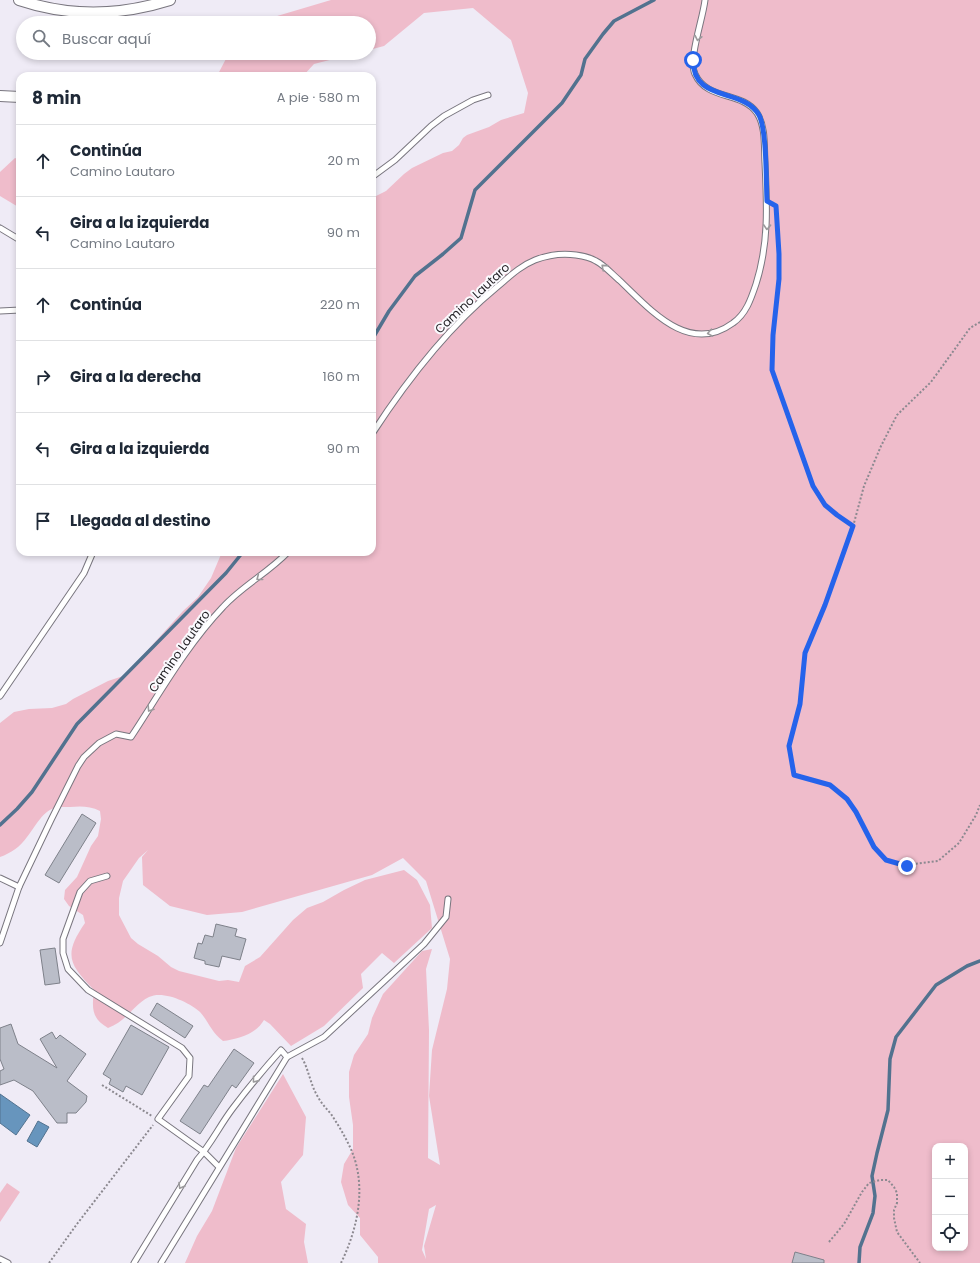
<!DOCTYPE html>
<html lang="es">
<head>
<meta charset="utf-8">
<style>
  body { margin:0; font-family:Poppins,sans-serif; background:#f6f6f7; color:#1f2937 }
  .controls { position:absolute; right:12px; bottom:12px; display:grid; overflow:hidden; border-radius:8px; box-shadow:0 2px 6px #0003 }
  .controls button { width:36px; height:36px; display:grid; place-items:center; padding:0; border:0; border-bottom:1px solid #e0e1e3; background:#fff; color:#1f2937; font:20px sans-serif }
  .stop { position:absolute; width:12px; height:12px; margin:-9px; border:3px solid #2563eb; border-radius:50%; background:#fff }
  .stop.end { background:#2563eb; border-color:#fff; box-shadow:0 1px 4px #0008 }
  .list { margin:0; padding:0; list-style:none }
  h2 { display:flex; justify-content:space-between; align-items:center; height:52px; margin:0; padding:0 16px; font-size:17px }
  h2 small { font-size:13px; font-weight:400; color:#747a83 }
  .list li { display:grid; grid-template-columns:26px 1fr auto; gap:12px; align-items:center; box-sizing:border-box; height:72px; padding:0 16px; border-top:1px solid #e0e1e3 }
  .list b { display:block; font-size:15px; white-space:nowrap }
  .list p { margin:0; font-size:13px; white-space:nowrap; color:#747a83 }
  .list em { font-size:13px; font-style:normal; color:#747a83 }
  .icon { flex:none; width:22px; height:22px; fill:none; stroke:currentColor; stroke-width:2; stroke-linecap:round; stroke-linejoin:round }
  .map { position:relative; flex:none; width:980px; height:1263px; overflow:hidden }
  .search { position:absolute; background:#fff; box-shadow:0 2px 6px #0003; left:16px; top:16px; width:360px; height:44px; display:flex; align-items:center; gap:10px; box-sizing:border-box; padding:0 14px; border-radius:22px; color:#747a83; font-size:15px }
  .panel { position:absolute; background:#fff; box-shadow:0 2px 6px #0003; left:16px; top:72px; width:360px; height:484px; border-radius:12px }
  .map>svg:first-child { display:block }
  .green { fill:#efbccb; fill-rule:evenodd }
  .water { fill:#6795bd; stroke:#52728f }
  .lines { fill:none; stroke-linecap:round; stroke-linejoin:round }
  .stream { stroke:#52728f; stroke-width:3.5 }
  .building { fill:#babdc8; stroke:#7e818a }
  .service-casing { stroke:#79767f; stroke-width:7 }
  .minor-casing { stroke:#79767f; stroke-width:12 }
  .path { stroke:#8c8990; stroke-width:2; stroke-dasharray:2 2; stroke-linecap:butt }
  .service { stroke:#fff; stroke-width:5 }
  .minor { stroke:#fff; stroke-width:10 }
  .oneway { stroke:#9b9a9c }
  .route { stroke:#2563eb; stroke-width:5 }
  .labels { text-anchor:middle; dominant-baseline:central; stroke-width:4; stroke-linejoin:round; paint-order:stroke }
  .street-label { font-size:12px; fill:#211f23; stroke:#fbfafe }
</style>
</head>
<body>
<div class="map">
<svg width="980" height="1263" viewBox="0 0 980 1263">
  <rect width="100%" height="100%" fill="#efebf6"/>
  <g class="green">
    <path d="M331,0H980V1263H378V1257L360,1235V1218L348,1205L341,1182L344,1164L353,1149V1125L349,1097V1072L354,1055L368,1034L372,1018L383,994L422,951L432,949L426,969L429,1030L428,1158L440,1165L429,1096L432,1050L447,989L450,959L426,881L403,858L372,875L242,912L207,915L170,906L143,885L142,857L148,850L139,858L123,881L119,898V915L131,938L138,944L158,956L171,967L179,971L219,981L228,980L239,982L245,966L260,957L293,920L307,908L323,902L344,890L365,880L404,870L417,880L430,905L432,928L394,963L382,953L361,974L363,988L324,1026L291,1046L270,1024L264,1020C256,1034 238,1039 223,1041C211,1032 209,1022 200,1012C189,1002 163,990 149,997C133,1005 127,1021 108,1028C91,1018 92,1008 94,990C69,964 63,955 85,923L83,915L69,906L64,899L65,890L77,877L91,846L98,836L101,819L100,811C90,806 81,806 70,807C66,807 61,807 57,807C42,811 36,826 27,837C20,847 11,853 0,857V723L14,712L29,709L52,708L66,704L73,699L108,681L123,676L127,673L183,611L198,597L211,578L222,552H372V198L386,191L404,174L412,168L443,153L452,151L459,145L463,138L467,135L489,127L501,120L524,113L528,93L511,40L473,8L424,13L384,46L369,50V23H260L267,19ZM935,1146H965V1248H935ZM436,1205L424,1246L426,1259L422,1250L429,1209Z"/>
    <polygon points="229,53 357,53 314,64 303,76 217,76"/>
    <polygon points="15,158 20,160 20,208 0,196 0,172"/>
    <polygon points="283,1074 306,1117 303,1155 281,1182 286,1209 306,1224 304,1242 308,1263 185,1263 197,1236 212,1211 236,1148"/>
    <polygon points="7,1183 20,1192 0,1222 0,1193"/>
  </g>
  <g class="water">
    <polygon points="0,1094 30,1115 16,1135 0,1123"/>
    <polygon points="38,1121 49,1127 37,1147 27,1141"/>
  </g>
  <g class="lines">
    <g class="stream">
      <polyline points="372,351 373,338 389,311 415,276 443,254 461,238 475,190 562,103 581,75 585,59 603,34 614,21 654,0"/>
      <polyline points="0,825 17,809 32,792 77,724 226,573 243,552"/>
      <polyline points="859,1263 860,1247 873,1213 875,1196 872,1176 877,1153 888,1110 890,1059 896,1037 936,985 967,966 980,961"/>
    </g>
  </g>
  <g class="building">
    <polygon points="82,814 96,823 59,883 45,875"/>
    <polygon points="216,924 237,929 235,936 246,939 240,960 222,956 219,967 205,964 205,961 194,958 198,943 202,944 205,935 213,937"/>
    <polygon points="55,948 60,983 45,985 40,950"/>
    <polygon points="157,1003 193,1026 185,1038 150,1015"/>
    <polygon points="11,1024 18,1044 57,1068 40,1039 52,1032 56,1039 60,1035 86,1054 67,1081 87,1096 86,1102 76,1113 67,1113 67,1123 57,1123 33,1091 14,1080 0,1085 0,1071 4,1069 0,1059 0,1028"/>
    <polygon points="131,1025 169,1047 142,1095 126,1086 123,1092 109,1084 111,1079 103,1074"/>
    <polygon points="234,1049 254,1063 236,1088 232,1085 200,1134 180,1121 204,1085 208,1087"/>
    <polygon points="795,1252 824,1260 824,1263 792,1263"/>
  </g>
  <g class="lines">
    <g class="service-casing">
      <g id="service">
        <polyline points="372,177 395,160 431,126 444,116 473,100 488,95"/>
        <polyline points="0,228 20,240"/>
        <polyline points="0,311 20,310"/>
        <path d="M372,434C407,380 447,328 497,287C509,277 520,266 535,260C548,255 562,253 576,255C583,256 591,258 596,261C604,265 612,274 619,280C649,308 688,356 733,323C746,314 751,299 756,284C769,243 767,205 765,163C764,147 766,127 757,113C742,91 707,101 695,74C688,59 703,19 705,0"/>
        <polyline points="0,696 84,573 93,552"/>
        <polyline points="107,876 90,881 80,892 63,939 63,953 68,969 88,990 182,1048 190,1058 189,1076 158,1119 204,1152 219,1167"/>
        <path d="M0,878L19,887L51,820L78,766L84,757L99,743L116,734L131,737C160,693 186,646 223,607C242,586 268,573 288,552"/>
        <polyline points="0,943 19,887"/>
        <polyline points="287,1057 324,1037 424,944 446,917 448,899"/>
        <polyline points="0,1259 8,1263"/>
        <path d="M134,1263L197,1160C211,1144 220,1125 233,1108C248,1088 264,1069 281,1050L287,1057L161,1263"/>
      </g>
    </g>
    <g class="minor-casing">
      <g id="minor">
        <path d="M19,0C69,17 120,16 170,0"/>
        <polyline points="0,96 20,97"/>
      </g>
    </g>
    <g class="path">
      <polyline points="775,205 776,206 779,254 779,279 773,335 772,370 813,486 825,505 837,515 853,527"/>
      <polyline points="980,322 970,328 931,382 897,415 881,446 864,486 851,534 825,605 805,653 799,704 789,746 794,775 830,785 847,799 856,812 874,847 886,860 907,865 938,861 959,843 976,815 980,805"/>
      <path d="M302,1058C309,1070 310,1084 318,1097C321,1103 326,1108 331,1114C337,1123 343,1133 348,1143C368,1181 359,1226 341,1263"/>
      <polyline points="102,1085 152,1116"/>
      <polyline points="829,1242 844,1224 862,1192 869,1183 880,1180 888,1180 894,1187 897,1193 897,1203 894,1210 894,1218 897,1232 920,1263"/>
      <polyline points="49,1263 77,1224 153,1125"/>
    </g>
    <use href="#service" class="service"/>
    <use href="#minor" class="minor"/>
  </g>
  <defs><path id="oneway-chevron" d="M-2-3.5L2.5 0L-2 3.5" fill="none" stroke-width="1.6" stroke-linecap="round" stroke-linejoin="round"/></defs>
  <g class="oneway">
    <use href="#oneway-chevron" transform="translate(698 38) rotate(102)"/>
    <use href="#oneway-chevron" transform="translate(767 227) rotate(93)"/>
    <use href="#oneway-chevron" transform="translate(604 267) rotate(-139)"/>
    <use href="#oneway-chevron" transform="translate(710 333) rotate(170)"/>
    <use href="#oneway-chevron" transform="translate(259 578) rotate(142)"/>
    <use href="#oneway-chevron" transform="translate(150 709) rotate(123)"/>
    <use href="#oneway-chevron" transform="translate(255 1080) rotate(129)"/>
    <use href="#oneway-chevron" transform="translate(181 1186) rotate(121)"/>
  </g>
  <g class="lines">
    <path class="route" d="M693,60C693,103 743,87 759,115C767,130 766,182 767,201L776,206L779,254V279L773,335L772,370L813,486L825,505L837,515L853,526L825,605L805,653L800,704L789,746L794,775L830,785L847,799L856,812L874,847L886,860L907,866"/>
  </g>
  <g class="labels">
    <g class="street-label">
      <text transform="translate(472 298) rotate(-43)">Camino Lautaro</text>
      <text transform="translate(179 651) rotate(-55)">Camino Lautaro</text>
    </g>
  </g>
</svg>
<div class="controls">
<button>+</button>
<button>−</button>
<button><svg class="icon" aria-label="locate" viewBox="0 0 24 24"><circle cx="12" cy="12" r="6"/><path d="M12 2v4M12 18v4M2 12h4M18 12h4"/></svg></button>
</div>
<div class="stop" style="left:693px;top:60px"></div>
<div class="stop end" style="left:907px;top:866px"></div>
<div class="search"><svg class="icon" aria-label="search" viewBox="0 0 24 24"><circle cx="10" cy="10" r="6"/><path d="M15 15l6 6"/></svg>Buscar aquí</div>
<section class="panel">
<h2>8 min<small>A pie · 580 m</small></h2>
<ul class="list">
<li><svg class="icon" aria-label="ahead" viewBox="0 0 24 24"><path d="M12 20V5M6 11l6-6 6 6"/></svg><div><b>Continúa</b><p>Camino Lautaro</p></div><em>20 m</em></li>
<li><svg class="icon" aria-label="left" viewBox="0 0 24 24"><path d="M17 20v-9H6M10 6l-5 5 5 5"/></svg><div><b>Gira a la izquierda</b><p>Camino Lautaro</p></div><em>90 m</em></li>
<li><svg class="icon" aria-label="ahead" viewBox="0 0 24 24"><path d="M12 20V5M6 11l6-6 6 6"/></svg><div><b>Continúa</b></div><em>220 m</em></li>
<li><svg class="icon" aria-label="right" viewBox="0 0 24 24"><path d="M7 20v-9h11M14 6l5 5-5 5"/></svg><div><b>Gira a la derecha</b></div><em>160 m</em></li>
<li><svg class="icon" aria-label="left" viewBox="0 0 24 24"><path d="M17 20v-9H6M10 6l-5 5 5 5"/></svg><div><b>Gira a la izquierda</b></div><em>90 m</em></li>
<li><svg class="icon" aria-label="arrive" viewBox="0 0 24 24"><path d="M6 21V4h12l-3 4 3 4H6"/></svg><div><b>Llegada al destino</b></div></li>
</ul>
</section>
</div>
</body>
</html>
